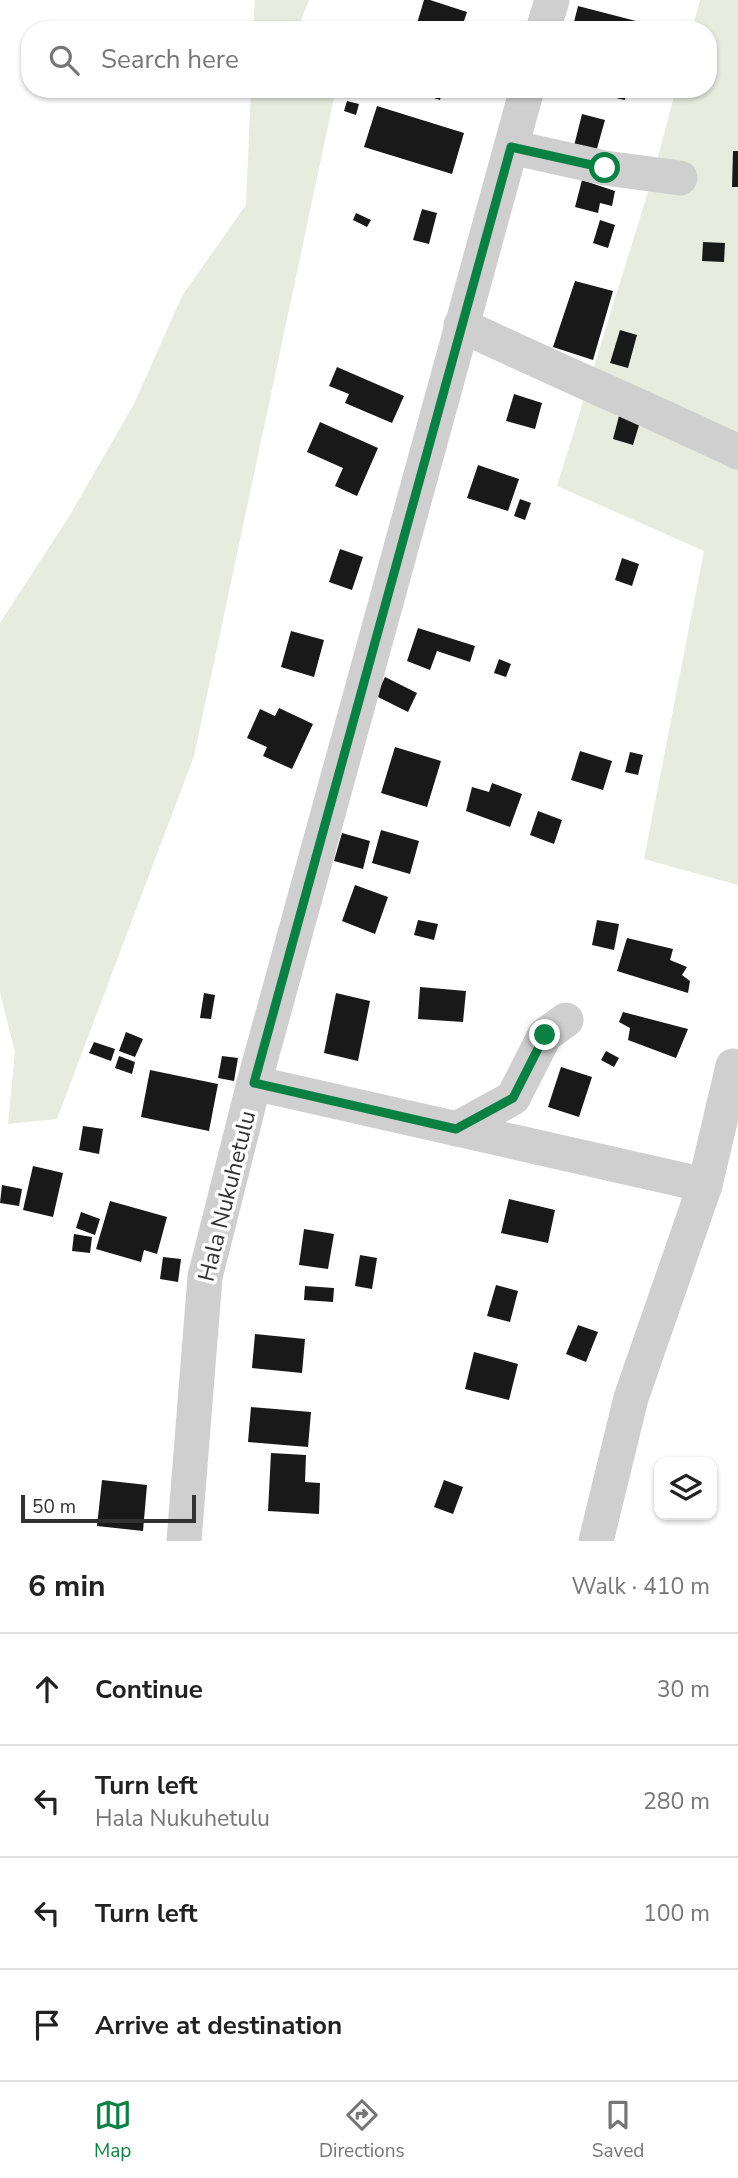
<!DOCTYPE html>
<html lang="en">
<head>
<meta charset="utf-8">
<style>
  body { margin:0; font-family:"Nunito Sans",sans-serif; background:#f6f6f6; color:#222 }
  .controls { position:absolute; right:21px; bottom:21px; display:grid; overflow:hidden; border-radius:14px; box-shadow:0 2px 5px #0004 }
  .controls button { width:63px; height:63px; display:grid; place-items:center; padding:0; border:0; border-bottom:2px solid #e0e0e0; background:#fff; color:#222; font:35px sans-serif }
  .scale { position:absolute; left:21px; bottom:18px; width:175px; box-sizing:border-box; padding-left:7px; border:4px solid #323232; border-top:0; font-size:19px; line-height:24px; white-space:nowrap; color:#323232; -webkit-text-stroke:5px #fff; paint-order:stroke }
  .stop { position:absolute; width:21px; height:21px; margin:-16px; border:5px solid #0b8043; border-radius:50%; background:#fff }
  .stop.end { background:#0b8043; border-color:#fff; box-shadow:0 2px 7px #0008 }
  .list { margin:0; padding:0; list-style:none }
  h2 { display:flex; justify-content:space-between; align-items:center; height:91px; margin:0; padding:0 28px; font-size:30px }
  h2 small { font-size:23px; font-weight:400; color:#767676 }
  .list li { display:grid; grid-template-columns:46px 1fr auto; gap:21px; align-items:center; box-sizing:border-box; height:112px; padding:0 28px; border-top:2px solid #e0e0e0 }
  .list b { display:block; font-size:26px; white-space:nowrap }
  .list p { margin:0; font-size:23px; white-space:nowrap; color:#767676 }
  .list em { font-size:23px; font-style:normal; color:#767676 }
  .icon { flex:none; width:38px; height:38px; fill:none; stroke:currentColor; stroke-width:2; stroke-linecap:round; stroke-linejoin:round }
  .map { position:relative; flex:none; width:738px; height:1541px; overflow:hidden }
  .search { position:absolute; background:#fff; box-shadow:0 2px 5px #0004; left:21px; right:21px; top:21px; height:77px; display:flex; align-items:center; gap:18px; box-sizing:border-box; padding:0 24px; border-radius:28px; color:#767676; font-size:26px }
  .sheet { height:539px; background:#fff }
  nav { display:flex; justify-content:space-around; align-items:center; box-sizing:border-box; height:98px; border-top:2px solid #e0e0e0; background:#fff; font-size:19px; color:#767676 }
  nav a { display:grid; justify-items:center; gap:4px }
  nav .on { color:#0b8043 }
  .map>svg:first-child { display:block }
  .green { fill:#e7ecde }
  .building { fill:#191919 }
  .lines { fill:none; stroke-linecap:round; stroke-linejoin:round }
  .minor { stroke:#cfcfcf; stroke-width:35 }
  .route { stroke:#0b8043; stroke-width:9 }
  .labels { text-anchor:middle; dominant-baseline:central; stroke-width:7; stroke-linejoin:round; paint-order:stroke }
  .street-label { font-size:23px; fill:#323232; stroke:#fff }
</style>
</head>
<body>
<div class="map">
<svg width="738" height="1541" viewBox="0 0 738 1541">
  <rect width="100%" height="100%" fill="#fff"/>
  <g class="green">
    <polygon points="255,0 309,0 297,30 253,30"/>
    <polygon points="700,0 738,0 738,885 644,859 704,551 557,486 652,179 676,89 708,89 708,30 692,30"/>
    <polygon points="251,89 327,89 334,98 194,756 57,1119 8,1124 15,1052 0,993 0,623 70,515 134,404 182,296 246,205"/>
  </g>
  <g class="building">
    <polygon points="424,0 430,0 467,12 461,30 415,30"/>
    <polygon points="578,6 636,21 633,30 572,30"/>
    <polygon points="406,89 443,89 440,100"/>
    <polygon points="575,89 627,89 625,100"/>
    <polygon points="347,101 359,104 356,115 344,111"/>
    <polygon points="377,106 464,133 452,174 364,147"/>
    <polygon points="582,114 605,120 596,152 574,146"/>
    <polygon points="733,151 738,151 738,187 732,187"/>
    <polygon points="582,180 615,191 612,206 600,203 598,213 575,207"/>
    <polygon points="422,209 437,213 429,244 413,240"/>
    <polygon points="356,213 371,220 367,227 353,220"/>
    <polygon points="600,220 615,225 608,248 593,243"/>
    <polygon points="703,242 725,243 724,262 702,261"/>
    <polygon points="575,281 613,291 593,360 553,347"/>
    <polygon points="620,330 637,335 628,368 610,363"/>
    <polygon points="337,367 404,396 392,423 345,403 349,394 329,386"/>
    <polygon points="514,394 542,403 535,429 506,421"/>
    <polygon points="619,416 640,422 633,445 613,439"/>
    <polygon points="320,422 378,448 357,496 335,486 343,468 307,452"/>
    <polygon points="478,465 519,479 508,511 467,498"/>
    <polygon points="520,499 531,503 525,520 514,516"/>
    <polygon points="340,549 363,557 352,590 329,582"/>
    <polygon points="622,558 639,564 632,586 615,580"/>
    <polygon points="418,628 475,646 470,662 437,651 430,670 407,661"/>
    <polygon points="291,631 324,640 314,677 281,667"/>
    <polygon points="499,659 511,664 506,677 494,673"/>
    <polygon points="385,677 417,693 408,712 376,696"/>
    <polygon points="279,708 313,724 292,769 263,756 267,747 247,738 260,709 275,716"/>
    <polygon points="395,747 441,761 427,807 381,793"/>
    <polygon points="580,751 612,761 603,790 571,780"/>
    <polygon points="630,752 643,755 638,775 625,772"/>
    <polygon points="492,783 522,794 510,827 466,811 472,787 489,792"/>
    <polygon points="538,811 562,820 554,844 530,835"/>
    <polygon points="381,830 419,841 410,874 372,863"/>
    <polygon points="342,833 370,841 363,869 334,861"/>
    <polygon points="355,885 388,897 375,934 342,921"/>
    <polygon points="418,920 438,924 434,940 414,935"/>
    <polygon points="597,920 619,924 614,950 592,945"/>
    <polygon points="627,938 673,949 670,960 687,967 682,975 690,981 688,993 617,971"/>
    <polygon points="420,987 466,991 463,1022 418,1019"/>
    <polygon points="204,993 215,995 211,1019 200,1018"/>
    <polygon points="336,993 370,1001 358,1061 324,1053"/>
    <polygon points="623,1012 688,1029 676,1058 628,1040 630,1028 619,1022"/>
    <polygon points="126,1032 143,1039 135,1057 119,1051"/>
    <polygon points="94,1042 115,1049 111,1061 89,1053"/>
    <polygon points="606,1051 619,1058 614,1067 601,1060"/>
    <polygon points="119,1056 135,1062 132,1074 115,1068"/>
    <polygon points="222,1056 238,1058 234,1081 218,1078"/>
    <polygon points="561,1067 592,1077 579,1117 548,1107"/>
    <polygon points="150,1070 218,1084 209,1131 141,1117"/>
    <polygon points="83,1126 103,1129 99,1154 79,1150"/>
    <polygon points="33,1166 63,1173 53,1217 23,1210"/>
    <polygon points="2,1185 22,1189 19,1206 0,1203"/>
    <polygon points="509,1199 555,1210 548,1243 501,1233"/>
    <polygon points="110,1201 167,1217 157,1254 144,1250 141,1262 96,1249"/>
    <polygon points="81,1212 100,1219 95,1235 76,1228"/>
    <polygon points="304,1229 334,1234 328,1269 299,1265"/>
    <polygon points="74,1234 92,1237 90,1253 72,1251"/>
    <polygon points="360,1255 377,1258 372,1289 355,1286"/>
    <polygon points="163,1257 181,1259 178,1282 160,1279"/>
    <polygon points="496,1285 518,1291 510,1322 487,1316"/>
    <polygon points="305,1286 334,1288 333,1302 304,1300"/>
    <polygon points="578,1325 598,1332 586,1362 566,1354"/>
    <polygon points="255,1334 305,1339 302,1373 252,1368"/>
    <polygon points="474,1352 518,1364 509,1400 465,1389"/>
    <polygon points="251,1407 311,1412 308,1447 248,1442"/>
    <polygon points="271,1453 306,1455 305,1482 320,1483 319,1514 268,1511"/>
    <polygon points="102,1480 147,1485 143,1531 97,1526"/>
    <polygon points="444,1480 463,1487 453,1514 434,1507"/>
  </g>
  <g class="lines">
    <g class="minor">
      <polyline points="543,30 552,0"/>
      <polyline points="511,147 605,168 680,178"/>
      <path d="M461,325C553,369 646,408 738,452"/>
      <polyline points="254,1083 705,1185"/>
      <polyline points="456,1129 513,1098 545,1035 566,1020"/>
      <polyline points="184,1541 205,1277 254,1083 527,89"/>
      <polyline points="596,1541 631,1398 705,1185 733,1066"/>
    </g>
  </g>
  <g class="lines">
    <polyline class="route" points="545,1035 513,1098 456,1129 254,1083 511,147 605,168"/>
  </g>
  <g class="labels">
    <g class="street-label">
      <text transform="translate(227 1196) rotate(-76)">Hala Nukuhetulu</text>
    </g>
  </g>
</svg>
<div class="controls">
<button><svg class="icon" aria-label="layers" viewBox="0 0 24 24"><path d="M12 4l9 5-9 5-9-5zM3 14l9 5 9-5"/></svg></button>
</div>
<div class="scale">50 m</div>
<div class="stop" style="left:605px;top:168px"></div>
<div class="stop end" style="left:545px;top:1035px"></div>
<div class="search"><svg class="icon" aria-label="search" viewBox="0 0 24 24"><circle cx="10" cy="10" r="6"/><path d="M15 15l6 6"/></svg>Search here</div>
</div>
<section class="sheet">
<h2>6 min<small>Walk · 410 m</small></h2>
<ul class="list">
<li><svg class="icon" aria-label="ahead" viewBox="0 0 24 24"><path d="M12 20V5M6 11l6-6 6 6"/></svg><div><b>Continue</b></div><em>30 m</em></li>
<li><svg class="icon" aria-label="left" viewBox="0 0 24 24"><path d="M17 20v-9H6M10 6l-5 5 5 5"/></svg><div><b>Turn left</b><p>Hala Nukuhetulu</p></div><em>280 m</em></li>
<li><svg class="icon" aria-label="left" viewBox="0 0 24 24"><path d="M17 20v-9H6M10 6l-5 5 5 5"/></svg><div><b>Turn left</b></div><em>100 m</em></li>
<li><svg class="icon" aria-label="arrive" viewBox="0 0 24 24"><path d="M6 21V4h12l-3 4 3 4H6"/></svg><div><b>Arrive at destination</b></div></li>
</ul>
</section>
<nav>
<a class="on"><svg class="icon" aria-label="map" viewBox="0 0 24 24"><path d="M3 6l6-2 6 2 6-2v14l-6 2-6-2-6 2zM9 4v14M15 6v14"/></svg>Map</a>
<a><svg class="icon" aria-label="directions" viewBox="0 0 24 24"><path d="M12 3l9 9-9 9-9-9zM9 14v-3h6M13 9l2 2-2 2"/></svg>Directions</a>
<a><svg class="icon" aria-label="saved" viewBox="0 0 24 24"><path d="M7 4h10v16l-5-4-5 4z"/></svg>Saved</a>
</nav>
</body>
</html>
